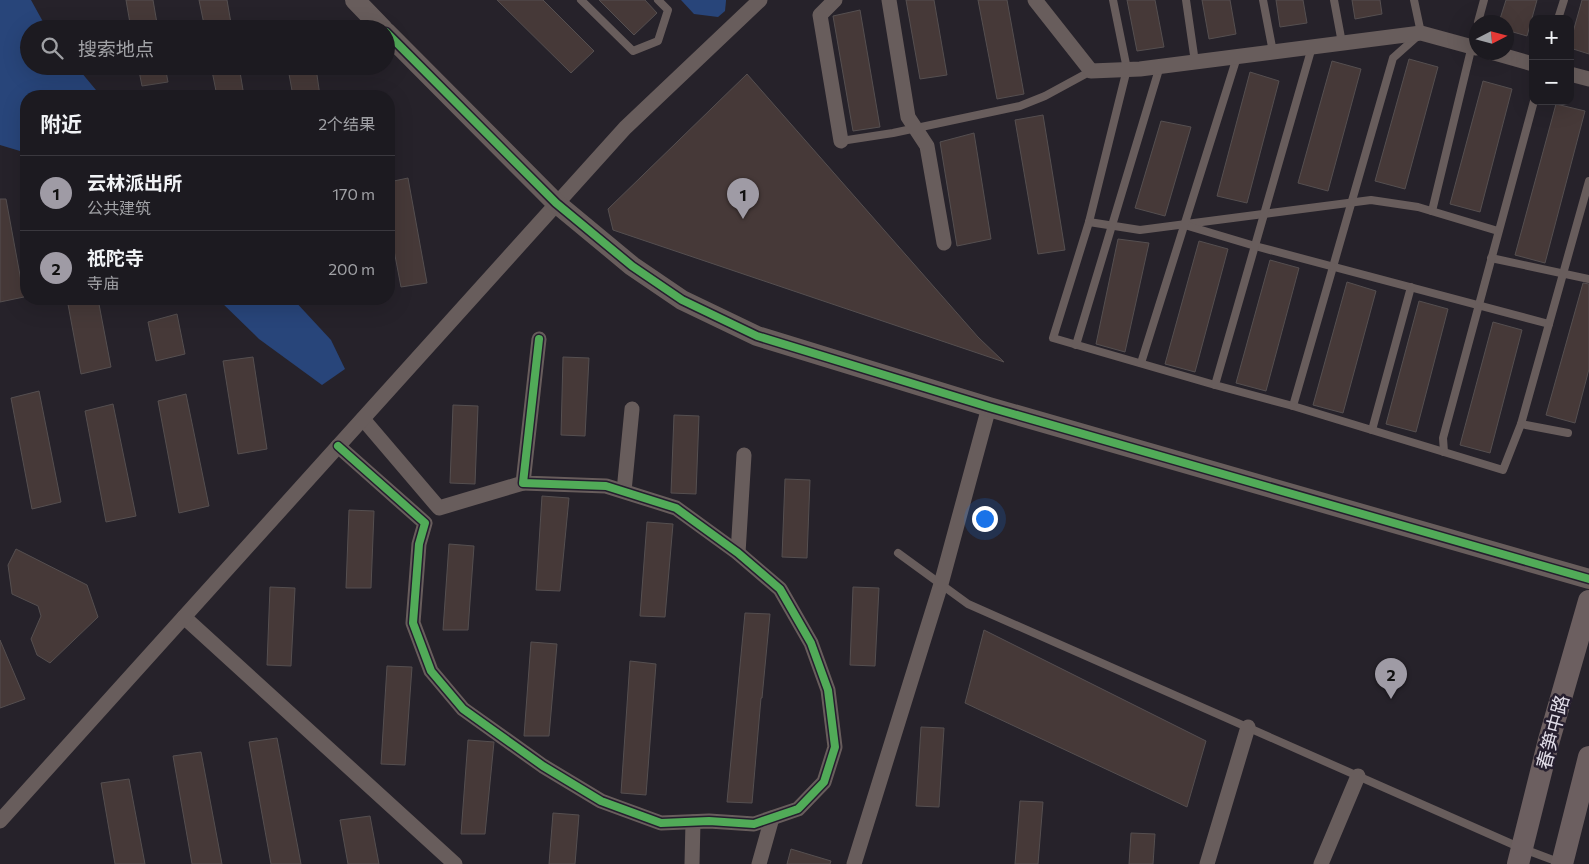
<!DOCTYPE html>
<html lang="zh">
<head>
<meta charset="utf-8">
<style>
  body { margin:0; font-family:Commissioner,"Noto Sans SC",sans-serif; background:#29272d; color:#f1f3f6 }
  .controls { position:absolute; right:15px; top:15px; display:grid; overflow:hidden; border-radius:10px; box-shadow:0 5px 20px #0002 }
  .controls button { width:45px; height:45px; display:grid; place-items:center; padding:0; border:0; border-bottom:1px solid #3a383e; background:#1c1a20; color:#f1f3f6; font:25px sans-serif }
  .compass { position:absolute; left:1469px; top:15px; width:45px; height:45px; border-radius:50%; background:#1c1a20; box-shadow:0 5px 20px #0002; rotate:84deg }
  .you { position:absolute; left:984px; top:518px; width:18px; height:18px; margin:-12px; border:4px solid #fff; border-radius:50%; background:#1a73e8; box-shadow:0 0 0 8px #1a73e833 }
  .badge { display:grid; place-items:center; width:32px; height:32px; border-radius:50%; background:#9f9ba5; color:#111; font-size:16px; font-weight:700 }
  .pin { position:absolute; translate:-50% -41px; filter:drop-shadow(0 1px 2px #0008) }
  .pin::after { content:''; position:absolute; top:26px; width:18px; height:15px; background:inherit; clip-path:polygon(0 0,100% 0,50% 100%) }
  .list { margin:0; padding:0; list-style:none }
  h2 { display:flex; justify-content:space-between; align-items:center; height:65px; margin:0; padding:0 20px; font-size:21px }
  h2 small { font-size:16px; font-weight:400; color:#a0a1a5 }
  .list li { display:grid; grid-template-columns:32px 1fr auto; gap:15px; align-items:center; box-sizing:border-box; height:75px; padding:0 20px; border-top:1px solid #3a383e }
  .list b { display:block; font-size:19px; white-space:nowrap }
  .list p { margin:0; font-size:16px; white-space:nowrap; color:#a0a1a5 }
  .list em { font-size:16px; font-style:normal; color:#a0a1a5 }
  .icon { flex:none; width:28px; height:28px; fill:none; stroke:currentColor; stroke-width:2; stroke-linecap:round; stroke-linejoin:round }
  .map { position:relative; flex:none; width:1589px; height:864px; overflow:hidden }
  .search { position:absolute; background:#1c1a20; box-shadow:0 5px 20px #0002; left:20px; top:20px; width:375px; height:55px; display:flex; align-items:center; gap:12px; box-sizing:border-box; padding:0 18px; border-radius:28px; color:#a0a1a5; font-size:19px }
  .panel { position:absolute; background:#1c1a20; box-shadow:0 5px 20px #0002; left:20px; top:90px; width:375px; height:215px; border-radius:20px }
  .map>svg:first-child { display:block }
  .water { fill:#28457a }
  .building { fill:#463938; stroke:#554f50 }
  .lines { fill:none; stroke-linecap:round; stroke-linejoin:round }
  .service { stroke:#685d5c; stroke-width:8 }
  .minor { stroke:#685d5c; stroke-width:15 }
  .tertiary { stroke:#685d5c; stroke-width:20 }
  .secondary { stroke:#6c5f60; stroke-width:22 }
  .cycleway-casing { stroke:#251e2e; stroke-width:11 }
  .cycleway { stroke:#51ab58; stroke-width:8 }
  .labels { text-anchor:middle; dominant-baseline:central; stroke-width:5; stroke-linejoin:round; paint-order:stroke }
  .street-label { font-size:19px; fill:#e0dce7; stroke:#251e2e }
</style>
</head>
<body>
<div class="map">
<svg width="1589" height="864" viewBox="0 0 1589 864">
  <rect width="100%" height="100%" fill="#26222a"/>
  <g class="water">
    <polygon points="0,0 31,0 47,29 29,29 29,66 76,66 101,96 26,96 26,157 20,151 0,145"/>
    <polygon points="681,0 726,0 726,1 725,11 718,17 694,14"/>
    <polygon points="218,299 293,299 331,340 345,369 322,385 259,339"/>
  </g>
  <g class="building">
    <polygon points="126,0 153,0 158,29 131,29"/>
    <polygon points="199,0 227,0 232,29 205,29"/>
    <polygon points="497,0 543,0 594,51 571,73"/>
    <polygon points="599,0 645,0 657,13 634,35"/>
    <polygon points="906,0 934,0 947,75 920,79"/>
    <polygon points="978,0 1007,0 1024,94 997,99"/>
    <polygon points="1127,0 1155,0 1164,47 1137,51"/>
    <polygon points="1202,0 1230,0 1236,34 1209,39"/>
    <polygon points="1276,0 1303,0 1307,23 1280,27"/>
    <polygon points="1352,0 1380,0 1382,14 1355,19"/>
    <polygon points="1506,0 1537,0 1527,36 1506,30 1506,22 1499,22"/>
    <polygon points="1582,0 1589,0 1589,54 1570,48 1570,43"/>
    <polygon points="860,10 880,127 853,131 833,16"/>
    <polygon points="1409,59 1438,67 1405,189 1375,181"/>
    <polygon points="1332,61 1361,69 1328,191 1298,183"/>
    <polygon points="138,66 165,66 168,82 142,86"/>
    <polygon points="211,66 239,66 244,96 217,96"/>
    <polygon points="316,68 320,96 293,96 289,74"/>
    <polygon points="1250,72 1279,81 1247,203 1217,196"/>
    <polygon points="747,74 978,337 1004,362 613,230 608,209"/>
    <polygon points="1483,81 1512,89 1480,212 1450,204"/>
    <polygon points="1556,104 1585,111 1545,263 1515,255"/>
    <polygon points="1043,115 1065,250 1038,254 1015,120"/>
    <polygon points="1161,121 1191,127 1165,216 1135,208"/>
    <polygon points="974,133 991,239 957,246 940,142"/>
    <polygon points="408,178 427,283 401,287 389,224 389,182"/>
    <polygon points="0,199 6,199 24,297 0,302"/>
    <polygon points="1118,239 1149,243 1125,352 1096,344"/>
    <polygon points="1199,241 1228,249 1195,372 1165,364"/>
    <polygon points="1270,260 1299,268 1266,391 1236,383"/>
    <polygon points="1347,282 1376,291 1343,413 1313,405"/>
    <polygon points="1583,283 1589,284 1589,369 1575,423 1546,415"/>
    <polygon points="67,299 98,299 111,367 81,374"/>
    <polygon points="1419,301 1448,309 1416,432 1386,424"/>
    <polygon points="177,314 185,354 156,361 148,322"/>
    <polygon points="1493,322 1522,330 1490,453 1460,445"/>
    <polygon points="253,357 267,449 238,454 223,361"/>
    <polygon points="563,357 589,358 585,436 561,435"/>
    <polygon points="39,391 61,502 32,509 11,398"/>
    <polygon points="186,394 209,506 179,513 158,401"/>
    <polygon points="113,404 136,516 106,522 85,411"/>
    <polygon points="453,405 478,406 475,484 450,483"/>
    <polygon points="674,415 699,416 696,494 671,493"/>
    <polygon points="785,479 810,480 807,558 782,557"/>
    <polygon points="542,496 569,498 560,591 536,590"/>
    <polygon points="349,510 374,511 371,588 346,588"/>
    <polygon points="647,522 673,524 665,617 640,616"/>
    <polygon points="449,544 474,546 468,630 443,630"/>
    <polygon points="16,549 87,585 98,617 50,663 37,655 31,639 41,616 38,606 12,594 8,565"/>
    <polygon points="270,587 295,588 291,666 267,665"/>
    <polygon points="853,587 879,588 875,666 850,665"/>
    <polygon points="745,613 770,614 762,698 761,698 752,803 727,802"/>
    <polygon points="984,630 1206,741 1187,807 965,703"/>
    <polygon points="0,640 25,699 0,708"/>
    <polygon points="531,642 557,644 549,736 524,736"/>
    <polygon points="630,661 656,664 646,795 621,793"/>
    <polygon points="387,666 412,667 405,765 381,764"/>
    <polygon points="921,727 944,728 939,807 916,806"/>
    <polygon points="277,738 301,864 271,864 249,742"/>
    <polygon points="468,740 494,742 485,834 461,834"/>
    <polygon points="201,752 222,864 192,864 173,756"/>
    <polygon points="129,779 145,864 115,864 101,783"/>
    <polygon points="1020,801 1043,802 1038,864 1015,864"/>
    <polygon points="553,813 579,815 575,864 549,864"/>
    <polygon points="370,816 379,864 348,864 340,820"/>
    <polygon points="1131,833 1155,834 1153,864 1129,864"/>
    <polygon points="791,849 831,861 830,864 787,864"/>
  </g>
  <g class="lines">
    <g class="service">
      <polyline points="581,0 633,51 658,41 668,10 658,0"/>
      <polyline points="1113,0 1127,69 1089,222 1053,338 1215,385"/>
      <polyline points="1186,0 1195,62"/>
      <polyline points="1263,0 1273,52"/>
      <polyline points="1334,0 1342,43"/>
      <polyline points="1414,0 1421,33 1393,58 1293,406 1503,470 1521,424"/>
      <polyline points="1558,19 1564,0"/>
      <polyline points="1478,22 1484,0"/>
      <polyline points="841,141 893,133 1020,106 1045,96 1091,71"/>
      <polyline points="1432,211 1476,29"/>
      <polyline points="1089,222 1140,230 1371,200 1418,207 1498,231"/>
      <polyline points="1188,226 1255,246 1549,324"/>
      <polyline points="1491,258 1589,279"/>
      <polyline points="1076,345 1160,66"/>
      <polyline points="1141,363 1237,57"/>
      <polyline points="1293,406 1215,385 1312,47"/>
      <polyline points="1372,430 1411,287"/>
      <polyline points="1568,433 1521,424 1589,181"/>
      <polyline points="1444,452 1443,438 1534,101"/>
      <polyline points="898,553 968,604 1521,848 1561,863"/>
    </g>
    <g class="minor">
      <polyline points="835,0 820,15 841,141"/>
      <polyline points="889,0 908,117 927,146 944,243"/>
      <polyline points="1035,0 1091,71 1140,69 1421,33 1476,48"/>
      <polyline points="1491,52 1533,64"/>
      <polyline points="1570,74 1589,79"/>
      <polyline points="363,419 439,508 523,483"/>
      <polyline points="338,446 425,523 419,544 413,623 431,671 463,709 543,766 601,801 661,823 709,821 754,824 798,809 824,782 835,747 828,690 811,643 780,589 738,553 676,508 606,486 523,483 539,339"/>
      <polyline points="624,491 632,409"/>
      <polyline points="738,553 744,455"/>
      <polyline points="184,617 455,864"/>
      <polyline points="0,821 625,128 760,0"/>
      <polyline points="692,864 693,822"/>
      <polyline points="759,864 772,818"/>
      <polyline points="854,864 941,584 989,407"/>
      <polyline points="1207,864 1248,727"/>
      <polyline points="1321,864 1358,776"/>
    </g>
    <g class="tertiary">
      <polyline points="355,0 383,29"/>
      <polyline points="386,32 556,203 632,266 682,300 757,336 989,407 1589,579"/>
    </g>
    <g class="secondary">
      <polyline points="1518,864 1549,740 1589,601"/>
      <polyline points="1562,864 1589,757"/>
    </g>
    <g class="cycleway-casing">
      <g id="cycleway">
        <polyline points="386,32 556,203 632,266 682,300 757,336 989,407 1589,579"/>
        <polyline points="338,446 425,523 419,544 413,623 431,671 463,709 543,766 601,801 661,823 709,821 754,824 798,809 824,782 835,747 828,690 811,643 780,589 738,553 676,508 606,486 523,483 539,339"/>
      </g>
    </g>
    <use href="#cycleway" class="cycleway"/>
  </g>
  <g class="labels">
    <g class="street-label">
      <text transform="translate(1552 732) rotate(-75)">春笋中路</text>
    </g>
  </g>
</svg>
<div class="controls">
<button>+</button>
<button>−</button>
</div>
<svg class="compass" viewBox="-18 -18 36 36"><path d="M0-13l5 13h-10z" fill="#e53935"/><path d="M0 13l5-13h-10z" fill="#a0a1a5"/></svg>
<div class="you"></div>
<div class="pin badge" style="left:743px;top:219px">1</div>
<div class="pin badge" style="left:1391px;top:699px">2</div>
<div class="search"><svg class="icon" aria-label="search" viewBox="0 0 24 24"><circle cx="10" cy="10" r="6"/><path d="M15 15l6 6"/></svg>搜索地点</div>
<section class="panel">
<h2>附近<small>2个结果</small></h2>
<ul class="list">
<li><span class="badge">1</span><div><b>云林派出所</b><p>公共建筑</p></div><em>170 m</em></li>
<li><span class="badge">2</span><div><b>祇陀寺</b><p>寺庙</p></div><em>200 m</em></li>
</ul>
</section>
</div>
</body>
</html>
